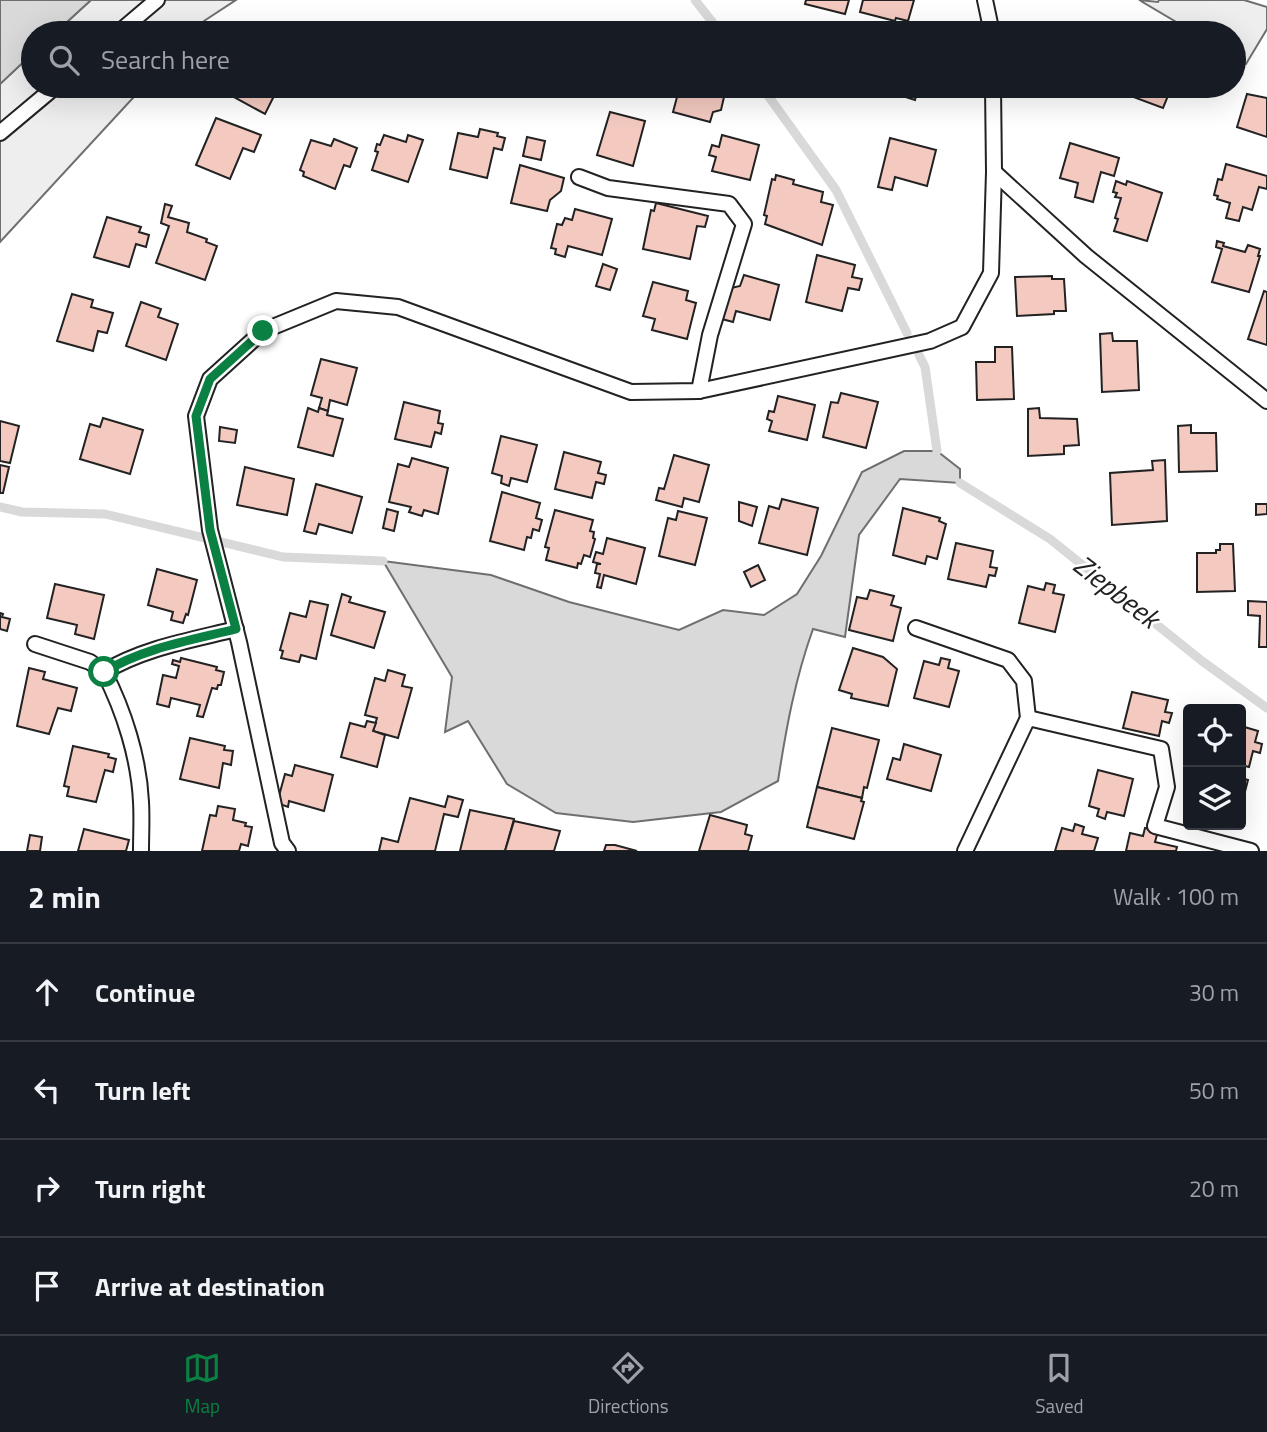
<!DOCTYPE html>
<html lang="en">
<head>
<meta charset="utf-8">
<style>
  body { margin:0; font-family:"Titillium Web",sans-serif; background:#242831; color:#f1f3f6 }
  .controls { position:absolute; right:21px; bottom:21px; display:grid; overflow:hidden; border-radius:7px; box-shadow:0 7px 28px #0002 }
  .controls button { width:63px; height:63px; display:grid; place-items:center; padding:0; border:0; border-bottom:2px solid #363941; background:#171b24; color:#f1f3f6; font:35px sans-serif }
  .stop { position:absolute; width:21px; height:21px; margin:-16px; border:5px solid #0b8043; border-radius:50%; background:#fff }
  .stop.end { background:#0b8043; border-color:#fff; box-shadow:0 2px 7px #0008 }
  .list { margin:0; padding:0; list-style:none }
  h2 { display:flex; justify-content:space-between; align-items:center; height:91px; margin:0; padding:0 28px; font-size:30px }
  h2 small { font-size:23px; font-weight:400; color:#9ea1a6 }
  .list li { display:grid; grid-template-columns:46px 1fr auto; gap:21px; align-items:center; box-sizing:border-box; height:98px; padding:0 28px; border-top:2px solid #363941 }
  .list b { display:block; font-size:26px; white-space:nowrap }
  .list em { font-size:23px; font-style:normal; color:#9ea1a6 }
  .icon { flex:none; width:38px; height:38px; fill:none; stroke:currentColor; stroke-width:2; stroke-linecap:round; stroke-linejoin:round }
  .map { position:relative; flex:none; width:1267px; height:851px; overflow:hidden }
  .search { position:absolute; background:#171b24; box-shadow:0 7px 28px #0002; left:21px; right:21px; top:21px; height:77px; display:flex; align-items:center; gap:18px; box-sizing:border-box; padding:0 24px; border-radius:38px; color:#9ea1a6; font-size:26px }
  .sheet { height:483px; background:#171b24 }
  nav { display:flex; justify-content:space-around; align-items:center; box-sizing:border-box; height:98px; border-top:2px solid #363941; background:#171b24; font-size:19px; color:#9ea1a6 }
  nav a { display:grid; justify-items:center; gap:4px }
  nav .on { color:#0b8043 }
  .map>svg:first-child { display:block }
  .green { fill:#eee; stroke:#6f6f6f; stroke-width:2 }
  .water { fill:#d9d9d9; stroke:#6f6f6f; stroke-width:2 }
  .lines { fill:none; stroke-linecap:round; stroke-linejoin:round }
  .stream { stroke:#d9d9d9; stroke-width:9 }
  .building { fill:#f3c9c0; stroke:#222; stroke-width:2 }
  .service-casing { stroke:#222; stroke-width:18 }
  .service { stroke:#fff; stroke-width:14 }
  .route { stroke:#0b8043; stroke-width:9 }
  .labels { text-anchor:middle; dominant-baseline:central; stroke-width:5; stroke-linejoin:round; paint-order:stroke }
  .water-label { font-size:28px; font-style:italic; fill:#222; stroke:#fff }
</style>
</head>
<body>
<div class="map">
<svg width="1267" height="851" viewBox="0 0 1267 851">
  <rect width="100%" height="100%" fill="#fff"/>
  <g class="green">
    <polygon points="91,0 236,0 204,21 192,33 55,33"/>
    <polygon points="1139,0 1158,2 1159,0 1244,0 1267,7 1267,29 1246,64 1234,57 1234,33 1195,33"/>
    <polygon points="33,53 33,86 144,86 0,242 0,84"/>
  </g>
  <g class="water">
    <polygon points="0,0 91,0 55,33 33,33 33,53 0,84"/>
    <path d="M904,451H937L960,469V483L900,479L859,535L845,637L813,629C795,679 786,729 778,781L721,812L633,822L556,813L507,784L468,721L445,732L452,677L383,561L491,575L569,602L679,630L723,610L764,615L797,594L821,556L862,472Z"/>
  </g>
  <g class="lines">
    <g class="stream">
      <polyline points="695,0 721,33"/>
      <polyline points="761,86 836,190 907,333"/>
      <polyline points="919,355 925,367 937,451"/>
      <polyline points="960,483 1050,539 1202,661 1267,708"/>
      <polyline points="0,507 22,512 105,514 283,557 383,561"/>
    </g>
  </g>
  <g class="building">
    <polygon points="806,0 849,0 845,14 805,4"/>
    <polygon points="863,0 914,0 908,21 896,18 895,21 860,12"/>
    <polygon points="235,86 291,86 288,91 279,86 265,114 232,96"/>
    <polygon points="680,86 719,86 717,95 724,97 721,110 713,112 710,122 673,112"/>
    <polygon points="871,86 919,86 915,100"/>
    <polygon points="1132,86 1172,86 1163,108 1128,95"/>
    <polygon points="1247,94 1267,98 1267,137 1237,127"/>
    <polygon points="610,112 645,121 633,166 597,155"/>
    <polygon points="216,118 261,135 254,152 243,148 230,179 196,165"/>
    <polygon points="480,129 498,133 497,136 505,138 502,150 494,148 487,178 450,169 458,133 478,137"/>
    <polygon points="384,135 406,142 408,135 423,140 408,182 372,170 378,152 375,151 377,144 380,145"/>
    <polygon points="722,135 759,145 750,180 712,171 716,157 709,155 712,145 719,147"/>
    <polygon points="527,137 545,141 541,160 523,156"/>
    <polygon points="890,138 936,150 927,186 895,177 892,190 878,187"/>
    <polygon points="334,139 357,148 350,167 344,165 335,189 303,176 304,172 300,170 311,140 331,146"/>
    <polygon points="1070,143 1119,158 1114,176 1101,172 1093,202 1075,197 1078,183 1060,178"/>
    <polygon points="1226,164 1267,176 1267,189 1259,187 1252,210 1243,207 1239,221 1226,218 1230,203 1217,199 1218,196 1214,195 1218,179 1222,180"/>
    <polygon points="520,165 564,178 561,191 550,200 547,211 511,203"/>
    <polygon points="776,175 794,180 793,184 823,192 821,202 833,205 822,245 765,224 767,216 764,215 772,179 775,180"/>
    <polygon points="1116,181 1126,185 1127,181 1162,193 1147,241 1114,231 1118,219 1115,218 1121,198 1115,197 1117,193 1113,192"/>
    <polygon points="656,203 708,216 705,227 697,226 690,259 643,249 651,210 654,211"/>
    <polygon points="165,204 172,206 168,217 189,223 187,232 207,239 206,242 217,246 205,280 156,263 169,226 161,223"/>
    <polygon points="575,209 612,219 602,255 568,246 565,257 555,254 556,249 551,248 557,224 562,225 565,218 572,220"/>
    <polygon points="107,217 141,227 139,232 149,235 146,247 136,244 129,267 94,257"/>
    <polygon points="1217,241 1224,243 1223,246 1245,252 1248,245 1260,249 1258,256 1260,256 1249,292 1212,282 1222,249 1216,247"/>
    <polygon points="817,255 855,265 852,277 862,279 859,290 848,288 842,311 806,302"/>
    <polygon points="603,264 617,269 610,290 596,286"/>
    <polygon points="744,275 779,285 770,320 736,311 733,322 722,319 731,288 740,286"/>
    <polygon points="1052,276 1052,279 1064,279 1066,311 1054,311 1054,314 1017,316 1015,277"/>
    <polygon points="653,282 688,291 686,300 696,303 687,339 652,330 655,319 643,316"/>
    <polygon points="1264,291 1267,292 1267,345 1248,339"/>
    <polygon points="72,294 93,300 91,307 113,313 107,333 98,331 93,351 57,341"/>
    <polygon points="141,302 161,309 158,317 178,324 166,360 126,346"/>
    <polygon points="1112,333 1113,341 1137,341 1139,390 1102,392 1100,334"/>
    <polygon points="995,347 1012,347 1014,399 977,400 976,362 995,362"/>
    <polygon points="321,359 357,368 347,405 330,400 328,411 319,408 322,398 311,395"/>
    <polygon points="841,393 878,402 866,448 823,437 831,402 838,403"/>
    <polygon points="778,396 815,405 807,440 769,431 772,421 767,419 769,411 774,412"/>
    <polygon points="404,402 440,411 438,423 443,424 441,434 435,432 431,447 395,439"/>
    <polygon points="308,408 318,412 319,408 328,411 327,415 343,419 333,456 298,447"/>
    <polygon points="1039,408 1040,418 1077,419 1079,445 1064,446 1064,454 1028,456 1028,409"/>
    <polygon points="103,418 143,430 130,474 80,459 90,424 100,427"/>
    <polygon points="0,421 19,426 10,463 0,461"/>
    <polygon points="1191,425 1191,433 1216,433 1217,471 1179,472 1178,426"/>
    <polygon points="220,427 237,430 235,443 219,441"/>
    <polygon points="501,436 537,445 527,482 511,478 509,486 501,483 502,476 492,473"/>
    <polygon points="564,452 601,462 598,473 606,475 604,484 596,482 592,498 555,489"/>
    <polygon points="674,455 709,465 699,502 684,498 682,507 656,500 659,488 664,489"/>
    <polygon points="412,458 448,468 438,514 424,510 422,516 409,512 411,507 389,502 398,464 409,467"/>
    <polygon points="1165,460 1167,521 1112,525 1110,473 1153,470 1152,461"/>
    <polygon points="0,465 9,467 3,493 0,493"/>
    <polygon points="245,467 294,479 287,515 237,505"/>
    <polygon points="316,484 362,497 352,533 319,524 316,534 304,531"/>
    <polygon points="502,492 540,503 536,518 542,520 539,531 533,529 531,538 527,537 524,550 490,541"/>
    <polygon points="782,499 818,508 807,555 759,543 769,506 779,509"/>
    <polygon points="739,502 757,507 752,526 739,521"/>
    <polygon points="1256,504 1267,504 1267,514 1256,515"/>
    <polygon points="903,508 940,518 939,521 946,524 937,559 927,556 925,564 893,555"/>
    <polygon points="387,509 398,512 394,531 383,528"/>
    <polygon points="555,510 593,520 590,531 594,532 593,538 595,539 590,557 584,555 581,564 578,563 577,568 546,560 549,548 545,547"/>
    <polygon points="678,511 707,518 695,565 659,556 668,518 676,520"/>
    <polygon points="607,538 645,548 636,584 604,575 601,588 597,587 600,574 595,573 597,564 601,564 593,562 596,552 603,554"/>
    <polygon points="956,543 993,551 990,567 997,568 995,576 989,575 986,587 948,579"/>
    <polygon points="1220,544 1233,544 1235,591 1197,592 1197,553 1216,553 1216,550 1220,550"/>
    <polygon points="758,565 765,580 751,587 744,572"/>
    <polygon points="157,569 197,580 188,615 186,614 183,623 171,620 173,612 148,605"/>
    <polygon points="1046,583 1055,585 1053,593 1064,595 1055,632 1019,623 1028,586 1044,590"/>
    <polygon points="55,584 104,595 94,639 75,634 77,625 47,618"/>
    <polygon points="870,590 894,596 891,605 901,608 893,641 849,630 857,597 867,599"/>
    <polygon points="342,594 351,597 349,602 385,612 374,648 331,635"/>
    <polygon points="310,601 328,605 316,659 301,655 299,662 281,658 283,651 280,650 290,613 306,617"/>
    <polygon points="1248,601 1267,602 1267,647 1259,647 1260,616 1248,615"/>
    <polygon points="0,613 3,614 2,617 10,619 7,631 0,629"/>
    <polygon points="853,648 883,657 897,669 888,706 851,698 852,694 839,690"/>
    <polygon points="181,658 217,667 216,670 224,672 221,685 218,685 217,689 212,688 203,717 197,716 200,705 171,698 169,707 157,704 163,675 176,678 179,666 172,664 173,660 180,662"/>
    <polygon points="941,658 950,660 948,668 959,671 949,707 914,698 924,661 939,665"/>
    <polygon points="29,668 45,672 43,679 77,688 71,711 58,708 49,734 17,726"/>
    <polygon points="388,670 405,675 402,686 412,688 398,738 373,731 377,718 365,715 375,678 385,681"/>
    <polygon points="1132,692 1168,700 1165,712 1172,713 1169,723 1162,721 1159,736 1123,728"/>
    <polygon points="367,721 376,723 373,731 385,735 377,767 341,757 350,723 365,727"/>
    <polygon points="1241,726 1258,731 1255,742 1262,744 1260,753 1253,751 1249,767 1241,765"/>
    <polygon points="832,728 879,740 867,788 864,787 862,798 817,787"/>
    <polygon points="190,738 225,746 224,750 233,751 231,765 223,763 219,788 180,779"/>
    <polygon points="904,744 941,755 931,791 887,779 893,758 900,760"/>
    <polygon points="73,746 109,754 108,757 116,759 113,772 105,770 96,802 67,796 69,787 64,786"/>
    <polygon points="295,765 333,775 324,811 289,801 288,807 277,803 285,774 292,776"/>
    <polygon points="1098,770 1133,779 1124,816 1107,812 1105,819 1097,816 1099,809 1089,806"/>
    <polygon points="1241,778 1248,780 1241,807"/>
    <polygon points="817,787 862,798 861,801 864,802 854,839 807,827"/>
    <polygon points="448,796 463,800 458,817 444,814 435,851 379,851 382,838 398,842 410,798 445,807"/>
    <polygon points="218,806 235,809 233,820 246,823 245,826 252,827 248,846 241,844 239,851 202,851 210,815 216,816"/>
    <polygon points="470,810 514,819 505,851 460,851"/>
    <polygon points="710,815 747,825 745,834 752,836 748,851 699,851"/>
    <polygon points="514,821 560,831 554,851 505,851"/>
    <polygon points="1075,824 1084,827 1082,834 1098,838 1094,851 1055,851 1062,828 1073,831"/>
    <polygon points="1145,828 1158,831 1155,842 1177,847 1176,851 1126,851 1130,833 1143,836"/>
    <polygon points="84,829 129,840 126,851 78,851"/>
    <polygon points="30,835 42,837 40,851 27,851"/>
    <polygon points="606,845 615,845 637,851 604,851"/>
  </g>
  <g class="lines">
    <g class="service-casing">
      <g id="service">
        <polyline points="985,0 992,33"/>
        <polyline points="118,33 157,0"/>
        <polyline points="0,133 56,86"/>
        <polyline points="994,172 1086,256 1267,401"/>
        <polyline points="579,177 608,188 729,204 744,224 710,335 699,391"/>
        <polyline points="916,628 1008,660 1024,681 1028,718"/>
        <polyline points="35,644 90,662 104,672"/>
        <path d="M141,851C141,835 142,818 141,802C139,758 124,711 104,672C143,648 192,640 236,629"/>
        <polyline points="288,851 282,843 239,642 210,530 196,416 210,379 263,331 336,301 398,307 631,392 699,391 930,341 962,327 991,273 994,172 993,86"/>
        <polyline points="965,851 1028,718 1161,749 1167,787 1155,826 1251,851"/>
      </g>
    </g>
    <use href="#service" class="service"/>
  </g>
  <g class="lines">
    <path class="route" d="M104,672C143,648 192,640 236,629L210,530L196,416L210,379L263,331"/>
  </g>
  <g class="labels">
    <g class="water-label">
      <text transform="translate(1117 591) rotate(38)">Ziepbeek</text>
    </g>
  </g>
</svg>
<div class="controls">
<button><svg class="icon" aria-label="locate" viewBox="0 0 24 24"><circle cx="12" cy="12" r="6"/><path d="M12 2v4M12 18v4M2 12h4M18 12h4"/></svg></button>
<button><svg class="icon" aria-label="layers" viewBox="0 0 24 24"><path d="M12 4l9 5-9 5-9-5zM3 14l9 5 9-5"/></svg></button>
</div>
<div class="stop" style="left:104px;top:672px"></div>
<div class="stop end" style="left:263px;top:331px"></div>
<div class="search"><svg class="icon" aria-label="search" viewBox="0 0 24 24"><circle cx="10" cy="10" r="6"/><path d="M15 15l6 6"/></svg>Search here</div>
</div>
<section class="sheet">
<h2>2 min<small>Walk · 100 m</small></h2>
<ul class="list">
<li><svg class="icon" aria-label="ahead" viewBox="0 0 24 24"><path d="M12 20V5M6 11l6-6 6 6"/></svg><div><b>Continue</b></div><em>30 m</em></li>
<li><svg class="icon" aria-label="left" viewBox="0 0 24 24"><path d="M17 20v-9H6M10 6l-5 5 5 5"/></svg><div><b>Turn left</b></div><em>50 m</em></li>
<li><svg class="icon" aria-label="right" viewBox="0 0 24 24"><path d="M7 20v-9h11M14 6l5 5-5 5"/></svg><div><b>Turn right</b></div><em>20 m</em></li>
<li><svg class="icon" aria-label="arrive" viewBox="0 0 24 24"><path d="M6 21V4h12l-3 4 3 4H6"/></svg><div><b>Arrive at destination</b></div></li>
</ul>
</section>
<nav>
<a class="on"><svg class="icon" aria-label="map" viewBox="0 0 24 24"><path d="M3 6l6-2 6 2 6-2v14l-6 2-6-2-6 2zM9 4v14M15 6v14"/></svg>Map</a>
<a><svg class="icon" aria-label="directions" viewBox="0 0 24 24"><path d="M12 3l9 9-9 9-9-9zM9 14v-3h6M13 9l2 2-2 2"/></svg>Directions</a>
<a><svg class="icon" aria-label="saved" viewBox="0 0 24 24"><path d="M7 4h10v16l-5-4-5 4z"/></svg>Saved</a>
</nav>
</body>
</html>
